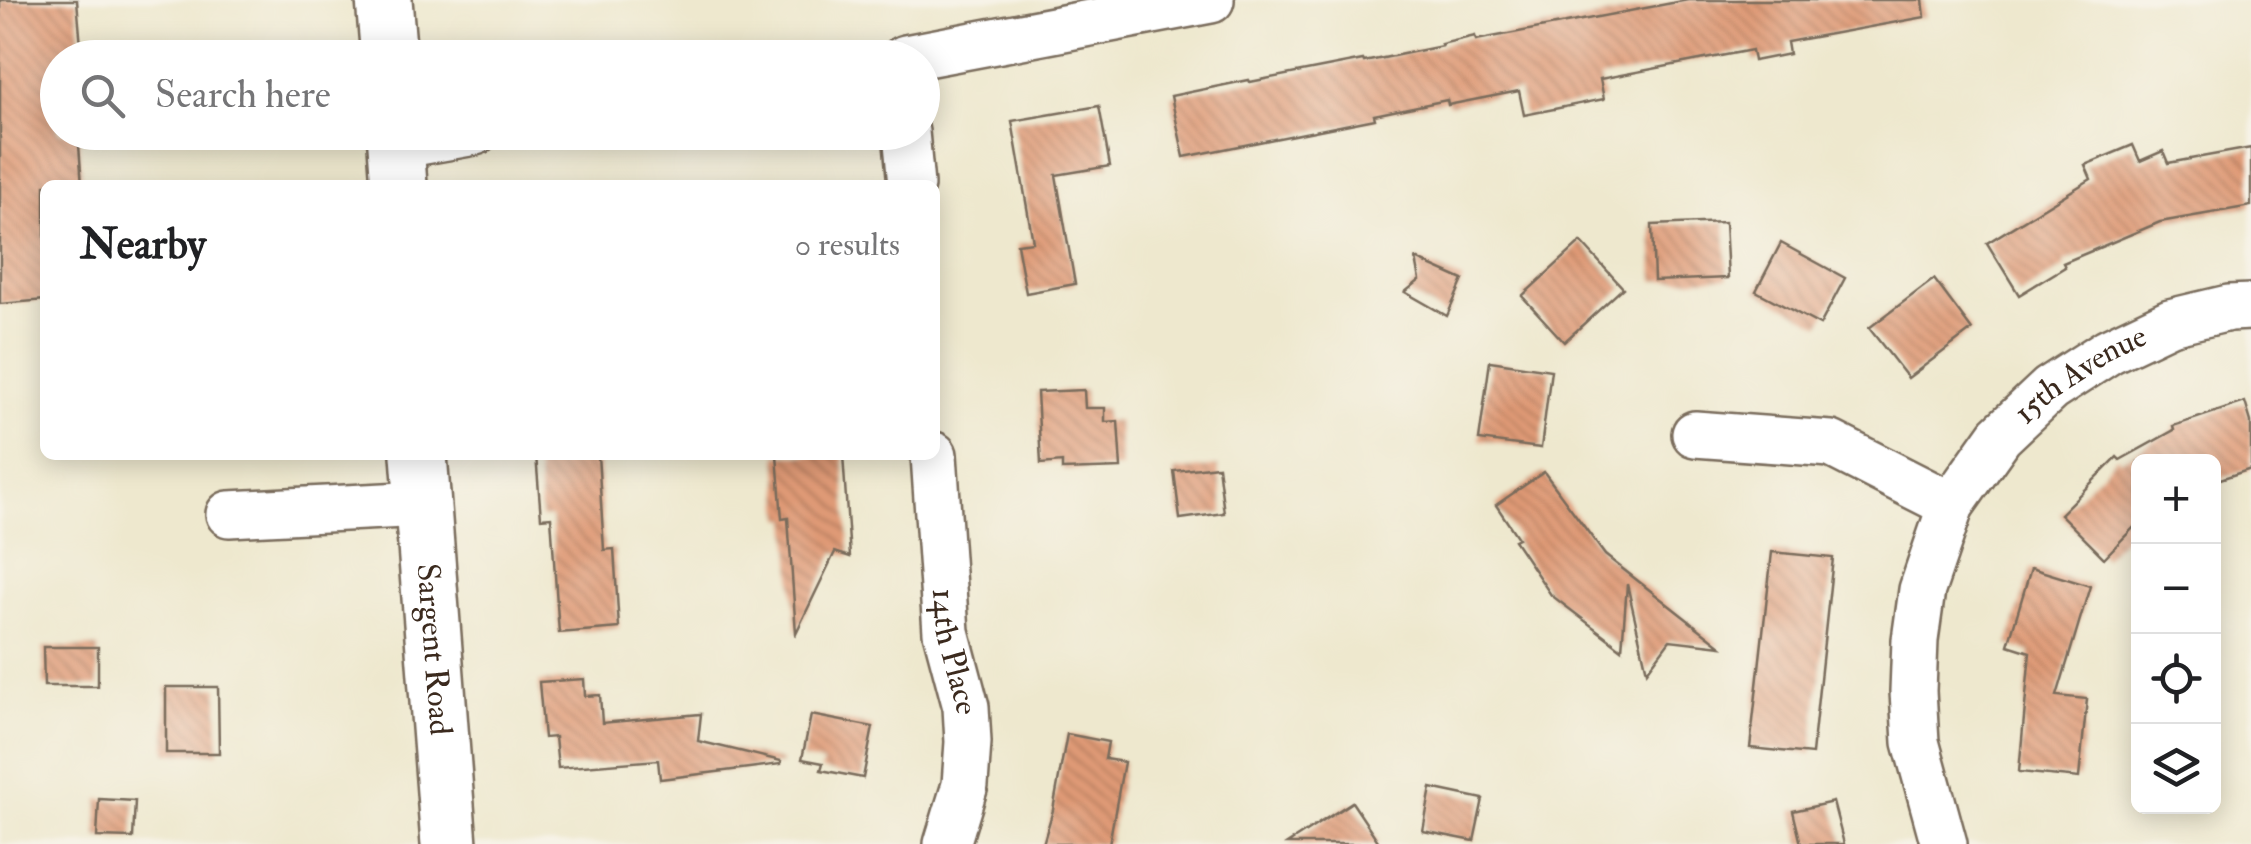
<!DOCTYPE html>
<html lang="en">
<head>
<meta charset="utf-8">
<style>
  body { margin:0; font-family:"IM FELL Double Pica",serif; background:#f6f6f6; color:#202124 }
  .controls { position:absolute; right:30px; bottom:30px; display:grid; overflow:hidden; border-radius:15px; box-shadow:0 5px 25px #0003 }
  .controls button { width:90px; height:90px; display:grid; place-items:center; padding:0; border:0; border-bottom:2px solid #e0e0e0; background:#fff; color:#202124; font:50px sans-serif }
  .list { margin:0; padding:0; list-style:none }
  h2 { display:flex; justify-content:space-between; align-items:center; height:130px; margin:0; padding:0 40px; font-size:42px }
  h2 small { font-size:32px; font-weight:400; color:#757577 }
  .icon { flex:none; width:55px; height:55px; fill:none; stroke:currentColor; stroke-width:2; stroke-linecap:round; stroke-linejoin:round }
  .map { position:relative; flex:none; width:2251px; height:844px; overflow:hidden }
  .search { position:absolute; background:#fff; box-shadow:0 5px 25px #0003; left:40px; top:40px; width:900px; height:110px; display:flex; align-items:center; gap:25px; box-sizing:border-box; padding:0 35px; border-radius:55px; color:#757577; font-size:38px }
  .panel { position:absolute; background:#fff; box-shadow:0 5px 25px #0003; left:40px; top:180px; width:900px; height:280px; border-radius:15px }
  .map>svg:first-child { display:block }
  .building { fill:url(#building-back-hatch) }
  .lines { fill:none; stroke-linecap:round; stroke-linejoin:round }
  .minor-casing { stroke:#7a6c5c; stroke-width:50 }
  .major-casing { stroke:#7a6c5c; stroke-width:60 }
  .minor { stroke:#fff; stroke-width:45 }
  .major { stroke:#fff; stroke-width:55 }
  .labels { text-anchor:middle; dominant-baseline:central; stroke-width:8; stroke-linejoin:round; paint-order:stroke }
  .street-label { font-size:32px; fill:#3b2a1e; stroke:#f7f3e8 }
</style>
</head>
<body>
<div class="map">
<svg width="2251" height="844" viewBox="0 0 2251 844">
  <defs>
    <pattern id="building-back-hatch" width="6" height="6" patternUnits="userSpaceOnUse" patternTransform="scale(2.5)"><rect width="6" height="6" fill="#df9a76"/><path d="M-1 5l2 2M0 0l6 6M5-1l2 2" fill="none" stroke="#b67e60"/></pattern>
  </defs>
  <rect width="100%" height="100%" fill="#f7f3e8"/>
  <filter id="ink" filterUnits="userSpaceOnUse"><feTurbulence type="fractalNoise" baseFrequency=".01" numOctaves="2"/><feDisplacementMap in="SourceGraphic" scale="20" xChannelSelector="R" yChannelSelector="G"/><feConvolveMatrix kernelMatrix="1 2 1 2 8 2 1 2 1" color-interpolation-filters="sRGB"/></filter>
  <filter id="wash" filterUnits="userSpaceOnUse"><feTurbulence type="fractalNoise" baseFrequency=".0048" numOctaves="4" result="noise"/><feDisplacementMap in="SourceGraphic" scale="40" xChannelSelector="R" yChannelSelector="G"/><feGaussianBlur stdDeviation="2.25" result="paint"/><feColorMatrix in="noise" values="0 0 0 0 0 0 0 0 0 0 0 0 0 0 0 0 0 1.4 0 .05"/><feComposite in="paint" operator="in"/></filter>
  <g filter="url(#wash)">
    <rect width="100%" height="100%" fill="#eee8ce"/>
    <g id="blocks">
      <g class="building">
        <polygon points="0,0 77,0 82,58 58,58 58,132 78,132 82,185 45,185 45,300 0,304"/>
        <polygon points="1688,0 1923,0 1925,17 1787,42 1789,54 1754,61 1752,50 1600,79 1604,99 1524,115 1519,91 1448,105 1447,100 1374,115 1375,119 1184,157 1171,96 1249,80 1250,82 1363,60 1364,62 1442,46 1441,44 1475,36 1476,40"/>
        <polygon points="1099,106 1110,166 1056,175 1075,284 1026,293 1017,244 1033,242 1012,121"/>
        <polygon points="2133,145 2140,161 2163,151 2168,163 2251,148 2251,206 2160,222 2063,263 2065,267 2019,295 1987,243 2091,179 2085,165"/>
        <polygon points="1725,222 1728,278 1654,281 1652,225"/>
        <polygon points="1581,242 1623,288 1564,342 1522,296"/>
        <polygon points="1781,243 1845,278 1820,325 1756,291"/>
        <polygon points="1416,259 1463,280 1447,316 1405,292 1420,280"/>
        <polygon points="1934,279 1972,330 1908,378 1869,328"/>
        <polygon points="1490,361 1551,370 1541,448 1479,440"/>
        <polygon points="1084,390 1085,408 1105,408 1105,422 1118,421 1121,468 1062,470 1062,462 1041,464 1037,392"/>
        <polygon points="2245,402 2251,422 2251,469 2214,481 2214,462 2138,462 2138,523 2104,558 2060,514 2117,457 2120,460 2174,430 2173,426"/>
        <polygon points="536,455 598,455 604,550 614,549 619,628 559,633 551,517 541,518"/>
        <polygon points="777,455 843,455 850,557 835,552 796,633 788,518 782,519"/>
        <polygon points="1218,466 1224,513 1180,519 1174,471"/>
        <polygon points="1544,472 1605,555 1721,646 1670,640 1647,671 1627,584 1622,649 1551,595 1514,540 1518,538 1496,505"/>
        <polygon points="1772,552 1833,558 1812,754 1750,748"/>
        <polygon points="2031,568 2090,586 2057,696 2087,699 2079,778 2019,772 2030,652 2008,645"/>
        <polygon points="43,647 98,647 98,686 44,686"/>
        <polygon points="584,679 585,696 600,695 602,723 701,714 698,741 781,761 781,764 660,779 658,760 558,768 555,737 544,738 539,682"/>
        <polygon points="166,687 218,687 219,753 166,753"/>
        <polygon points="811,715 873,727 863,778 821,770 823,763 802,759"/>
        <polygon points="1067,734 1108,742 1105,759 1124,762 1109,844 1043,844 1053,810"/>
        <polygon points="1431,788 1483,799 1474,841 1423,831"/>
        <polygon points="99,799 135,801 133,838 97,837"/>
        <polygon points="1352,802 1380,844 1287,844"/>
        <polygon points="1833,802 1844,844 1801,844 1793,811"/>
      </g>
    </g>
  </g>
  <g filter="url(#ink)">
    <use href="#blocks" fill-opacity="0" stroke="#7a6c5c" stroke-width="2.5"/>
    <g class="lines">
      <g class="minor-casing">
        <g id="minor">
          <polyline points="905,58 1211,0"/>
          <polyline points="906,132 911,185"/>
          <polyline points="396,146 475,132"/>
          <polyline points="1695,434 1831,444 1951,505"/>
          <path id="s1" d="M934,455L946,632L966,707L968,742L965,785L947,844"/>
          <polyline points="229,514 423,504"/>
          <path id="s2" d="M1944,844L1916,742L1913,691L1915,640L1922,590L1951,505L2000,436L2050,389L2109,351L2170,322L2229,308L2251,307"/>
        </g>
      </g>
      <g class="major-casing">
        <g id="major">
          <polyline points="384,0 389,58"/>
          <polyline points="395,132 399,185"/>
          <path id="s3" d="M419,455L449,844"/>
        </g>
      </g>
      <use href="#minor" class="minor"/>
      <use href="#major" class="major"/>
    </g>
  </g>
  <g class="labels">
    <g class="street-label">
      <text stroke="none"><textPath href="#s2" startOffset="535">15th Avenue</textPath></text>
      <text stroke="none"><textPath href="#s3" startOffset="195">Sargent Road</textPath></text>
      <text stroke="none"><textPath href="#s1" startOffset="198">14th Place</textPath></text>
    </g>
  </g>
</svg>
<div class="controls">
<button>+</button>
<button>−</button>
<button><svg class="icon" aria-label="locate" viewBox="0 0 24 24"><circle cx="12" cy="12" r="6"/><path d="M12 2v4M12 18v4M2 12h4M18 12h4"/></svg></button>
<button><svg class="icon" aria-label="layers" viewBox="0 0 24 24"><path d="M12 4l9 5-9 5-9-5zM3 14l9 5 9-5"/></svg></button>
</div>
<div class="search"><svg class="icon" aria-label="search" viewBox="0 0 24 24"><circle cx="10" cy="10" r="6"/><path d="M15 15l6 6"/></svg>Search here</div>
<section class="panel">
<h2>Nearby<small>0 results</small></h2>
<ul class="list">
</ul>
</section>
</div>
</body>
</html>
